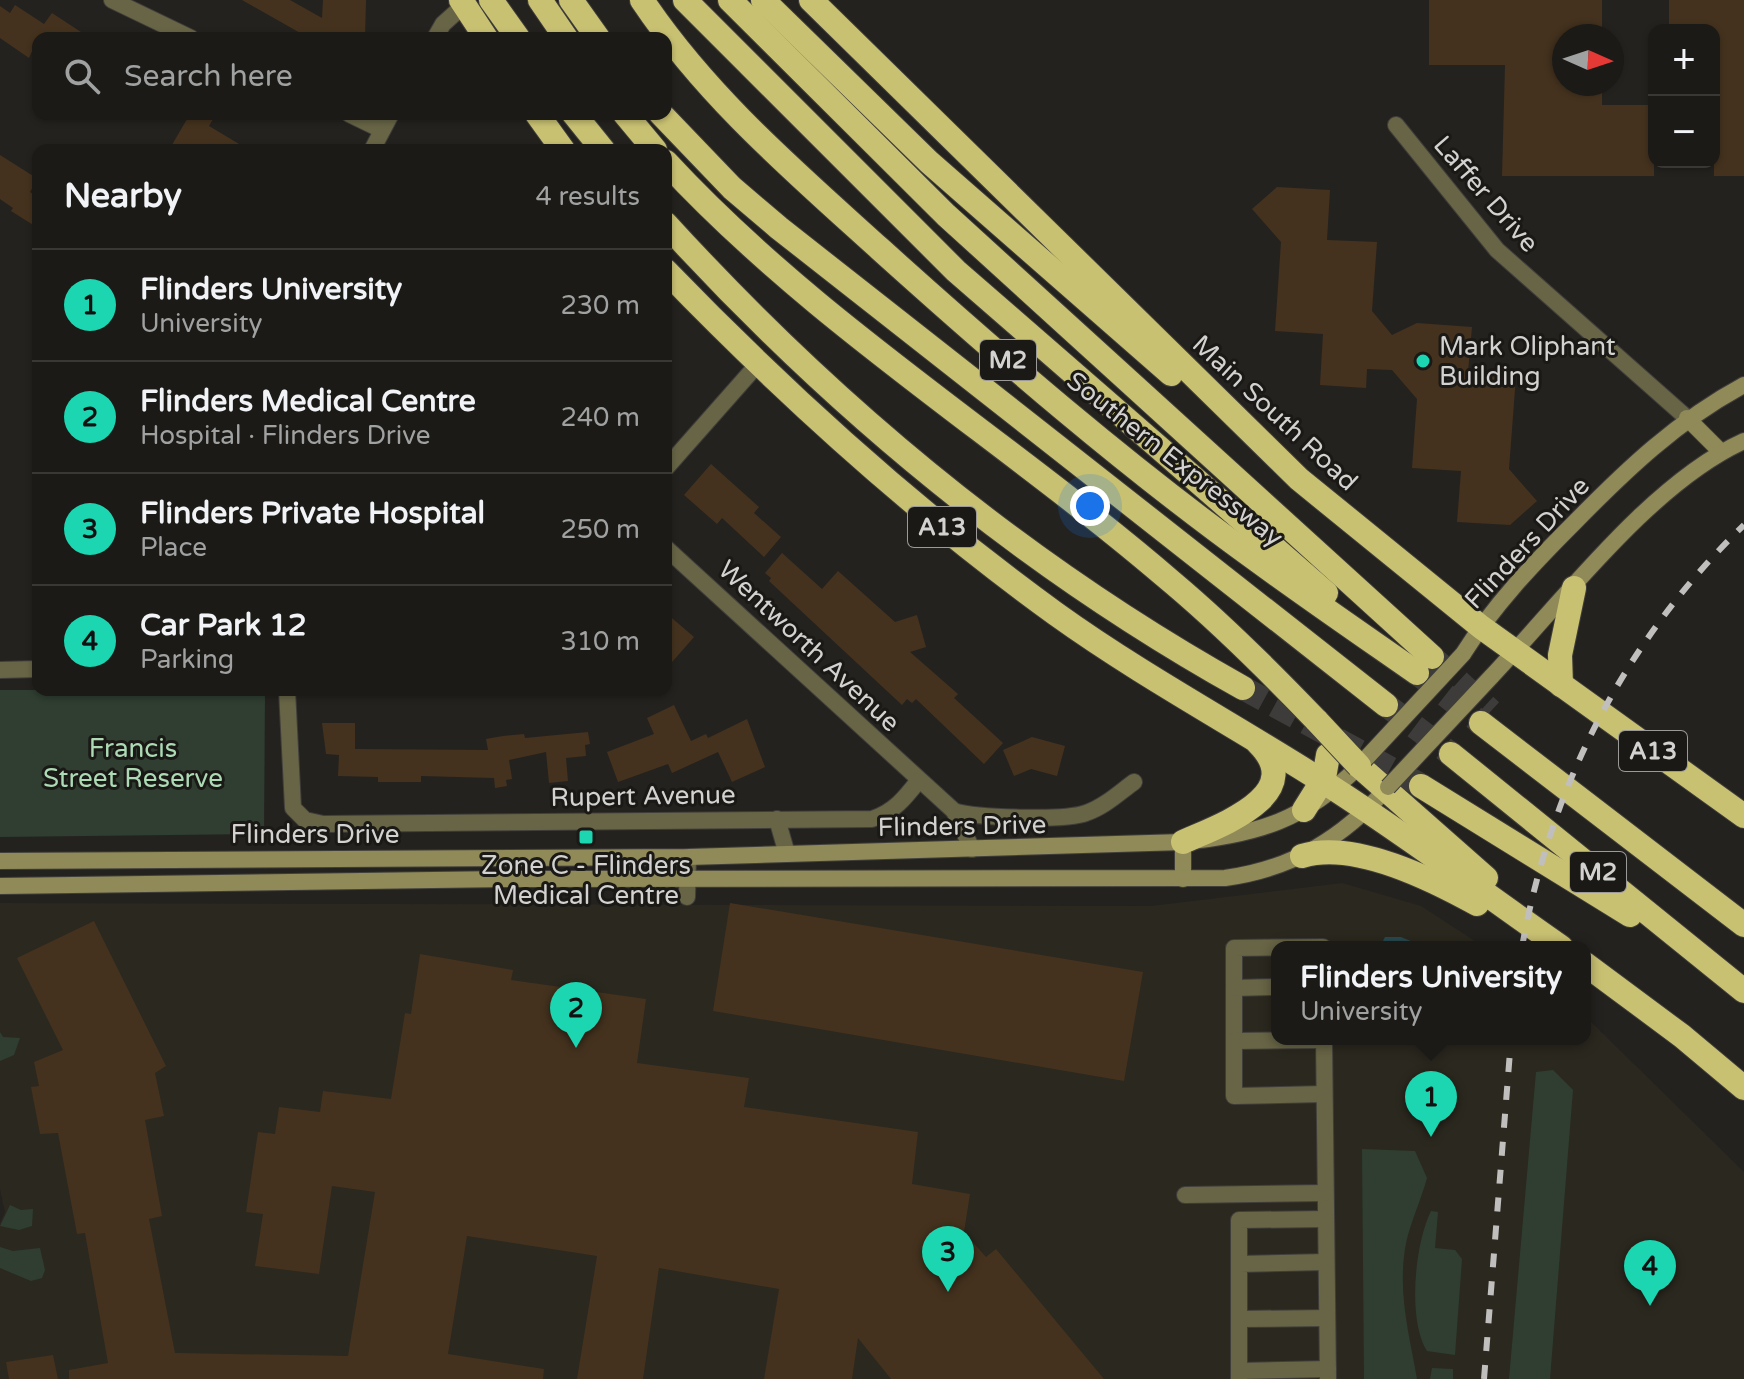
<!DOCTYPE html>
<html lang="en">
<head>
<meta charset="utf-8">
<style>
  body { margin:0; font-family:"Varela Round",sans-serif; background:#282724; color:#f1f3f6 }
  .controls { position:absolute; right:24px; top:24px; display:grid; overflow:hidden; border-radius:16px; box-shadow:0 2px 6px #0004 }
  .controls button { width:72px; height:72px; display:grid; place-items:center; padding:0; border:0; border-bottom:2px solid #393836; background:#1b1a17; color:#f1f3f6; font:40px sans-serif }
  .compass { position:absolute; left:1552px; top:24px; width:72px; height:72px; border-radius:50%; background:#1b1a17; box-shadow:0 2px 6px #0004; rotate:93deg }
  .you { position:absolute; left:1090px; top:506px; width:28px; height:28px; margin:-20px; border:6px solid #fff; border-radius:50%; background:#1a73e8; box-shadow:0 0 0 12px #1a73e833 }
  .badge { display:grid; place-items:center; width:52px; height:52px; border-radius:50%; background:#1cd5b1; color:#111; font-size:26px; font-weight:700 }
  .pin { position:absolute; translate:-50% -66px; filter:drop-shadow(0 2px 4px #0008) }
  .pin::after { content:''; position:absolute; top:42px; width:28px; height:24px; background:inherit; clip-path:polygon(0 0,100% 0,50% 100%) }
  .popup { position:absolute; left:1271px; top:941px; width:320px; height:104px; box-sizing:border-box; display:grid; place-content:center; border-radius:16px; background:#1b1a17; filter:drop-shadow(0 2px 6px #0005); font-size:26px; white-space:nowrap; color:#a0a1a1 }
  .popup b { font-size:30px; color:#f1f3f6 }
  .popup::after { content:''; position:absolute; left:50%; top:100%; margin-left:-16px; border:16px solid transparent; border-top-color:#1b1a17 }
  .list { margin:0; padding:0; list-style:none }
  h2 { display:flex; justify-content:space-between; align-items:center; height:104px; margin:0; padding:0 32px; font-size:34px }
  h2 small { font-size:26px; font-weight:400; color:#a0a1a1 }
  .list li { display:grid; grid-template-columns:52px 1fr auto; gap:24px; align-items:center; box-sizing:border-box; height:112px; padding:0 32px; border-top:2px solid #393836 }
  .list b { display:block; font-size:30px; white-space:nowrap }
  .list p { margin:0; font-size:26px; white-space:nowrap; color:#a0a1a1 }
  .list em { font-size:26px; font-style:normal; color:#a0a1a1 }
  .icon { flex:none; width:44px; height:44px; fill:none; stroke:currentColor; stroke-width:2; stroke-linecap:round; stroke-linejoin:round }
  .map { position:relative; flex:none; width:1744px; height:1379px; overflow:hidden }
  .search { position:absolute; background:#1b1a17; box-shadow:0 2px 6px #0004; left:32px; top:32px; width:640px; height:88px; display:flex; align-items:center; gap:20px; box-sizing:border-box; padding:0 28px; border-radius:16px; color:#a0a1a1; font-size:30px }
  .panel { position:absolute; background:#1b1a17; box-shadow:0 2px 6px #0004; left:32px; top:144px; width:640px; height:552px; border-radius:16px }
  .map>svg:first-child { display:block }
  .built { fill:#2b281f }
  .green { fill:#2f3e31 }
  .water { fill:#284b50 }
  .building { fill:#44321e }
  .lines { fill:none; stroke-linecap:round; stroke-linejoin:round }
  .highway-tunnel { stroke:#3e3c3a; stroke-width:24; stroke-dasharray:24 12; stroke-linecap:butt }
  .street-casing { stroke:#403e3b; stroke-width:18 }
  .secondary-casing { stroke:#403e3b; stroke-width:18 }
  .highway-casing { stroke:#403e3b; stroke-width:26 }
  .street { stroke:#686546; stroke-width:16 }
  .secondary { stroke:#8f8a58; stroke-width:16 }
  .highway { stroke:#c9c172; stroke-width:24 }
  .rail { stroke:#c0bfbd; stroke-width:6; stroke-dasharray:14 14; stroke-linecap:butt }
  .secondary-bridge-casing { stroke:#403e3b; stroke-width:18; stroke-linecap:butt }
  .highway-bridge-casing { stroke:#403e3b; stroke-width:26; stroke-linecap:butt }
  .secondary-bridge { stroke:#8f8a58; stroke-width:16 }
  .highway-bridge { stroke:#c9c172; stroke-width:24 }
  .poi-dot { fill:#1cd5b1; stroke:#1a1916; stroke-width:3 }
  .labels { text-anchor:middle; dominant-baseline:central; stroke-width:6; stroke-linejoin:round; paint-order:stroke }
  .shield { fill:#1a1916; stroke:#9c9a98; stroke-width:2 }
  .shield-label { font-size:24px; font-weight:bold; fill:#d3d2d0 }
  .street-label { font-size:26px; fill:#d3d2d0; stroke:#1a1916 }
  .poi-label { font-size:26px; fill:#d3d2d0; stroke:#1a1916; text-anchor:start }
  .park-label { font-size:26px; fill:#acdab4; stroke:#1a1916 }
</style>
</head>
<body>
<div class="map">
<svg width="1744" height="1379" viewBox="0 0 1744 1379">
  <rect width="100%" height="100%" fill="#24221f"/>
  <polygon class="built" points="1342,883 1421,906 1484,947 1277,947 1277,1039 1585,1039 1585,1016 1744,1172 1744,1379 0,1379 0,1223 5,1212 0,1189 0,903 1151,906"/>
  <g class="green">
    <polygon points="0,690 265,690 264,834 0,837"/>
    <polygon points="0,1032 3,1037 20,1038 14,1055 0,1061"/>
    <polygon points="1553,1070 1573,1090 1550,1379 1509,1379 1536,1072"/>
    <path d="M1362,1149L1415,1151L1427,1178C1421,1200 1411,1221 1406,1243C1397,1291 1409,1333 1417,1379H1364Z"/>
    <polygon points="10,1205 21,1210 33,1209 32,1226 19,1230 0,1226"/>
    <path d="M1431,1211L1438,1212L1435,1248L1455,1250L1462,1259L1455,1355L1427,1351C1407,1319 1415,1243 1431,1211Z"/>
    <polygon points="0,1247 13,1251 40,1248 45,1270 42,1278 31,1281 0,1268"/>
    <polygon points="1432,1368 1453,1369 1453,1379 1430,1379"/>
  </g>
  <polygon class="water" points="1385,937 1401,937 1425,947 1380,947"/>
  <g class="building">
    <polygon points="242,0 290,0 322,18 323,0 366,0 365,38 309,38"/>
    <polygon points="1429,0 1602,0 1602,36 1564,36 1564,84 1602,84 1602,105 1654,105 1654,176 1502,176 1505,65 1429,65"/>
    <polygon points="1669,0 1744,0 1744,176 1714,176 1714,30 1669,30"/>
    <polygon points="15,5 44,24 52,13 90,38 38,38 29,58 0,38 0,6 10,13"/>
    <polygon points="190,114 216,114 209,126 249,150 169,150"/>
    <polygon points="0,155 38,179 30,192 38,198 38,228 11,211 13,208 0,199"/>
    <polygon points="1277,187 1330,190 1327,240 1377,242 1372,311 1392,335 1417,323 1472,327 1468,372 1516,376 1509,469 1537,501 1510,525 1457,522 1461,471 1412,468 1417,399 1392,370 1367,369 1366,388 1320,385 1323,334 1275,331 1281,242 1252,209"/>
    <polygon points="711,464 759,507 754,513 781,537 764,557 722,518 717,524 684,495"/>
    <polygon points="782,553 822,589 838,571 895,622 917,615 926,647 910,652 958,694 954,698 1003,743 984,764 916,699 912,703 907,699 902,705 769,581 771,578 765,573"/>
    <polygon points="666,613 694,637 666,669"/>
    <polygon points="674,705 691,741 706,734 708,738 747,719 765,767 732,782 718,752 672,773 668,764 618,782 607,752 654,734 647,718"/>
    <polygon points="322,723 355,723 355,749 488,750 486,739 503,736 524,734 525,738 588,732 590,744 585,745 586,756 566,758 568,781 549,783 546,752 509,760 512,779 506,780 507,786 495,788 494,778 421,776 421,782 378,782 378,777 338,776 339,755 326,754"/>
    <polygon points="1032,737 1065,746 1057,776 1031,769 1014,776 1003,750"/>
    <polygon points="730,903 1143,972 1124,1081 713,1011"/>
    <polygon points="94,921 166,1066 155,1073 164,1116 145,1120 162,1216 149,1219 175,1353 348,1356 375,1192 332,1186 319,1274 255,1266 263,1214 246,1212 258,1132 275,1134 279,1107 320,1112 323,1091 391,1099 405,1013 411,1014 420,954 513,970 511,980 646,999 637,1063 749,1078 744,1107 918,1132 912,1184 970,1194 964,1232 986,1257 996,1249 1104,1379 891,1379 858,1338 852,1379 764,1379 779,1289 659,1268 643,1379 577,1379 597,1256 467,1236 448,1354 544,1369 543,1379 69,1379 69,1370 108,1363 85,1233 77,1234 58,1133 40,1134 31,1087 39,1086 34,1062 63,1050 17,958"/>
    <polygon points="53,1355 58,1379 9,1379 6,1362"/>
  </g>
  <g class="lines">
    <g class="highway-tunnel">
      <polyline points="1432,657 1491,711"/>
      <polyline points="1417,673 1481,723"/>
      <polyline points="1243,688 1419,784"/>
      <polyline points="1386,705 1451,754"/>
    </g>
    <g class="street-casing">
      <g id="street">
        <polyline points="112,0 191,38"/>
        <polyline points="435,38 443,24 464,5"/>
        <polyline points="349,114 382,130"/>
        <polyline points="1396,125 1497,250 1687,418"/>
        <polyline points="372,150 391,114"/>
        <polyline points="666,468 757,365"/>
        <path d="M666,548L954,811C976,818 1065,821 1086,813C1104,807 1119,793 1134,782"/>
        <polyline points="0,670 38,669"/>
        <path d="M287,690L293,808L305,820L323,824L872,819C894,812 905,798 919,780"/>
        <polyline points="954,811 972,849"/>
        <polyline points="777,819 787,854"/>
        <polyline points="687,897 688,857"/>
        <polyline points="1323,947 1234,948 1234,1096 1324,1094"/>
        <polyline points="1234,988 1277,987"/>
        <polyline points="1324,1039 1328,1379"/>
        <polyline points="1234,1041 1324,1040"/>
        <polyline points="1185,1195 1325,1193"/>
        <polyline points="1239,1264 1239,1220 1326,1219"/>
        <polyline points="1239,1319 1327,1318"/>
        <polyline points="1239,1371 1328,1369"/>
        <polyline points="1239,1379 1239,1264 1326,1262"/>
      </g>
    </g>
    <g class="secondary-casing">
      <g id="secondary">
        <polyline points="1687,418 1721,452"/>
        <path d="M1463,654C1494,605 1533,564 1574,523C1626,470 1677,421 1744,385"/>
        <path d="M1491,677C1562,602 1651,483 1744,441"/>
        <path d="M0,861L688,857L1183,842C1257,835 1305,820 1359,766"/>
        <polyline points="1183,879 1183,842"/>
        <path d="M0,886L505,879L1225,878C1293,869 1344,837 1388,787"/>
      </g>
    </g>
    <g class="highway-casing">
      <g id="highway">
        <polyline points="461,0 486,38"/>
        <polyline points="491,0 518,38"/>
        <polyline points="540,0 566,38"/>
        <polyline points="571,0 598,38"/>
        <path d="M642,0C707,97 794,171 880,249C1001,358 1126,466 1258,561C1310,599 1364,636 1417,673"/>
        <polyline points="685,0 956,271 1326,593"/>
        <polyline points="730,0 946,215 1432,657"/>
        <polyline points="763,0 929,162 1171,374"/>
        <polyline points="811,0 1299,479 1481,627 1744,816"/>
        <polyline points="537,114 563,150"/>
        <polyline points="574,114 603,150"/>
        <polyline points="625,114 655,150"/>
        <polyline points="661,114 732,188 779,228 1386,705"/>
        <path d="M666,162C816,324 1007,440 1173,583C1224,626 1271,673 1317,721"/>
        <path d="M666,224C834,408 1026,567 1243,688"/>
        <path d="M666,271C787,396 915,512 1056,614C1141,675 1234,725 1322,781C1404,833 1482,892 1561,947"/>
        <polyline points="1561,685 1560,655 1574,588"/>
        <polyline points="1481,723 1744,925"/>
        <polyline points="1451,754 1744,991"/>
        <polyline points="1359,766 1486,878"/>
        <polyline points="1421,786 1630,915"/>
        <polyline points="1304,810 1324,778 1328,755"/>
        <path d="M1183,842C1218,826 1310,795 1258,743"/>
        <path d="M1302,856C1353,840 1432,879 1477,904"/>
        <polyline points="1585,964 1682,1036 1744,1088"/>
      </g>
    </g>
    <use href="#street" class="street"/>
    <use href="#secondary" class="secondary"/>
    <use href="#highway" class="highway"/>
    <g class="rail">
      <path d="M1522,947C1551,785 1625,640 1744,525"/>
      <polyline points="1484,1379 1511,1039"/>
    </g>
    <g class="secondary-bridge-casing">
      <g id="secondary-bridge">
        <polyline points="1359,766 1463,654"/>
        <polyline points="1388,787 1491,677"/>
      </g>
    </g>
    <g class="highway-bridge-casing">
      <polyline id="highway-bridge" points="1317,721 1359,766"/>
    </g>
    <use href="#secondary-bridge" class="secondary-bridge"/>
    <use href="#highway-bridge" class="highway-bridge"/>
  </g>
  <g class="poi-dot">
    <circle cx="1423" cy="361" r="8"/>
    <rect x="578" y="829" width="16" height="16" rx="4"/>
  </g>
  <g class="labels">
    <g class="shield">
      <rect x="980" y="340" width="56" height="40" rx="6"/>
      <rect x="908" y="507" width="68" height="40" rx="6"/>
      <rect x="1619" y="731" width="68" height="40" rx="6"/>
      <rect x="1570" y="852" width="56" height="40" rx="6"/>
    </g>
    <g class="shield-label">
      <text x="1008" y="360">M2</text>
      <text x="942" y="527">A13</text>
      <text x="1653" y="751">A13</text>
      <text x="1598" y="872">M2</text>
    </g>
    <g class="street-label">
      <text transform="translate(1486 194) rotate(49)">Laffer Drive</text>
      <text transform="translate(1275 413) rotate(43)">Main South Road</text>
      <text transform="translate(1175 459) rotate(38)">Southern Expressway</text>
      <text transform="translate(1527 543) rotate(-47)">Flinders Drive</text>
      <text transform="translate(809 646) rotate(43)">Wentworth Avenue</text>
      <text transform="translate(643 796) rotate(-1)">Rupert Avenue</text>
      <text transform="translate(962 826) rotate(-1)">Flinders Drive</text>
      <text x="315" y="834">Flinders Drive</text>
    </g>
    <g class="poi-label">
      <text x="1439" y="346">Mark Oliphant<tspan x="1439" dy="30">Building</tspan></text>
      <text x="586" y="865" text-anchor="middle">Zone C - Flinders<tspan x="586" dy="30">Medical Centre</tspan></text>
    </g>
    <g class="park-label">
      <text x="133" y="748">Francis<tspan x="133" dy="30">Street Reserve</tspan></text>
    </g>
  </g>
</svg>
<div class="controls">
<button>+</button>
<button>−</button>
</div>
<svg class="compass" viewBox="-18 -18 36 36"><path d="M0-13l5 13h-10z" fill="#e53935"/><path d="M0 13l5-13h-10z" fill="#a0a1a1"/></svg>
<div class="you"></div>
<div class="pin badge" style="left:1431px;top:1137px">1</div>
<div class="popup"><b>Flinders University</b>University</div>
<div class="pin badge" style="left:576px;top:1048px">2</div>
<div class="pin badge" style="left:948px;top:1292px">3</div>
<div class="pin badge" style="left:1650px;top:1306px">4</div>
<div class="search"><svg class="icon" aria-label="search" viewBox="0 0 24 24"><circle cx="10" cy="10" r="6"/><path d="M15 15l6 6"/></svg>Search here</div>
<section class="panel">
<h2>Nearby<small>4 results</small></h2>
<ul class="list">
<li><span class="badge">1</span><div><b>Flinders University</b><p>University</p></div><em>230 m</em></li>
<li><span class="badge">2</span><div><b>Flinders Medical Centre</b><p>Hospital · Flinders Drive</p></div><em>240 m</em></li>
<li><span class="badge">3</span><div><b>Flinders Private Hospital</b><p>Place</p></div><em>250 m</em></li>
<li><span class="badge">4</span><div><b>Car Park 12</b><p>Parking</p></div><em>310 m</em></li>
</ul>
</section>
</div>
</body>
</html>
